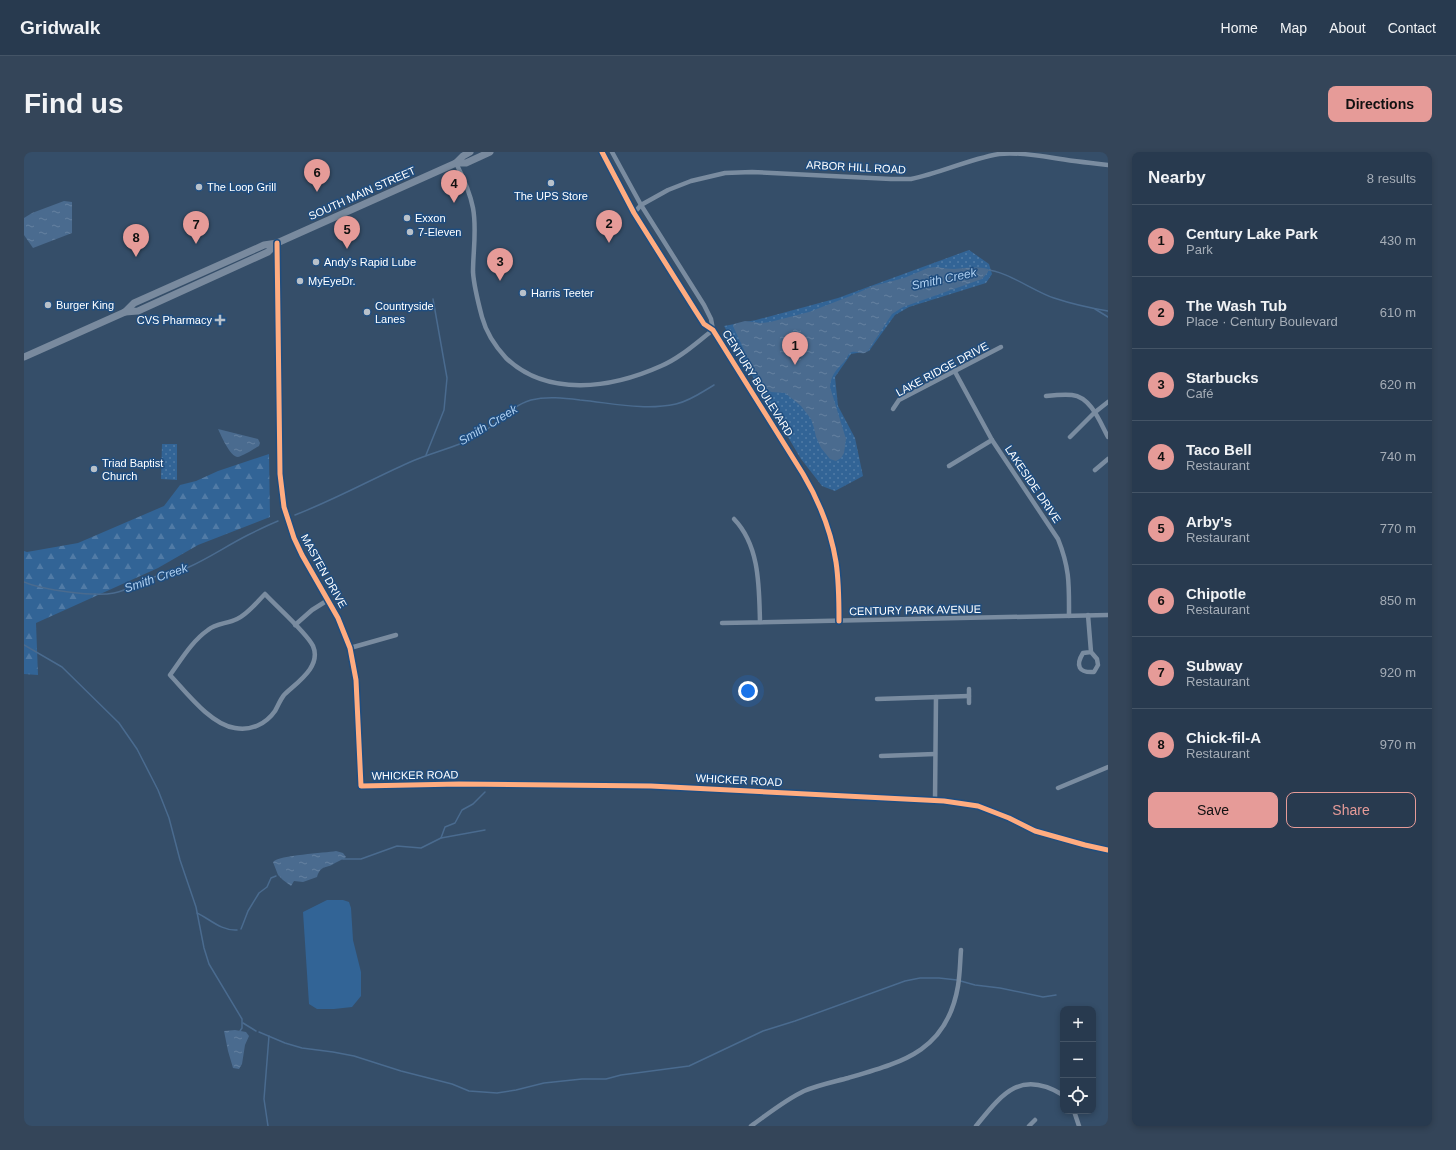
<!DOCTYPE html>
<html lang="en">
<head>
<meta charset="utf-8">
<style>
  body { margin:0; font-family:Helvetica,sans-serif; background:#344559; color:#f1f3f6 }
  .controls { position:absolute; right:12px; bottom:12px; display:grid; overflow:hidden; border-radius:8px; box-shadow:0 2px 6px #0003 }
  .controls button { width:36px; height:36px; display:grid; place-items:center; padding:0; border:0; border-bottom:1px solid #445466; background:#283a4f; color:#f1f3f6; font:20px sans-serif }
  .you { position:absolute; left:724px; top:539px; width:14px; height:14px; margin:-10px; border:3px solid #fff; border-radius:50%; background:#1a73e8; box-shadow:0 0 0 6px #1a73e833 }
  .badge { display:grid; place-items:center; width:26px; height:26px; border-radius:50%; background:#e69b98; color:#111; font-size:13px; font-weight:700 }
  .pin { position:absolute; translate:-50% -33px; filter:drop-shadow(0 1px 2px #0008) }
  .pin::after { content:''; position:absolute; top:21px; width:14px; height:12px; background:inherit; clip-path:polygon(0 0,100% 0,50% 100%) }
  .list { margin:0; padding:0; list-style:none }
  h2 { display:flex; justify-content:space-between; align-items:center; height:52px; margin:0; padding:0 16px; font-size:17px }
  h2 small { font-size:13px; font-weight:400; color:#a5adb7 }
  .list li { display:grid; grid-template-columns:26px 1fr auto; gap:12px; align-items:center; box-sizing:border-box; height:72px; padding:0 16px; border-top:1px solid #445466 }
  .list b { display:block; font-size:15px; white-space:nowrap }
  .list p { margin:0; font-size:13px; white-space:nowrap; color:#a5adb7 }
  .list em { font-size:13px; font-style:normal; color:#a5adb7 }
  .actions { display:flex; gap:8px; padding:12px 16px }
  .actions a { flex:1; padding:9px 0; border:1px solid #e69b98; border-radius:8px; text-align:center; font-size:14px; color:#e69b98 }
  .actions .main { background:#e69b98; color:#111 }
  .icon { flex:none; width:22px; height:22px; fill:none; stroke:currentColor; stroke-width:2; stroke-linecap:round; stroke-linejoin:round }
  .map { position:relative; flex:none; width:1084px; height:974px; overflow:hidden; border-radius:8px }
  header { display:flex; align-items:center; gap:24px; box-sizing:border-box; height:56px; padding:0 20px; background:#283a4f; border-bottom:1px solid #445466 }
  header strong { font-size:19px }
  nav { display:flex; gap:22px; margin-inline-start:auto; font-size:14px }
  .intro { display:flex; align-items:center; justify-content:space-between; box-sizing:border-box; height:96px; padding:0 24px }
  h1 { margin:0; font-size:28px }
  .button { padding:10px 18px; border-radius:8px; background:#e69b98; color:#111; font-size:14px; font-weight:700 }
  main { display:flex; gap:24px; padding:0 24px }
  aside { flex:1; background:#283a4f; border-radius:8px; box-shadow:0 2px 6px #0003 }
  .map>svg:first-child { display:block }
  .grass { fill:#326496 }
  .forest { fill:url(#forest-firs) }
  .park { fill:url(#park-dots) }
  .water { fill:url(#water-ripples) }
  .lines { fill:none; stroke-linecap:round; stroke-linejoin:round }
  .stream { stroke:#4a6b8f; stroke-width:1.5 }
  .minor { stroke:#7a8ca0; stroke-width:4.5 }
  .tertiary { stroke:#7a8ca0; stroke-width:6 }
  .primary { stroke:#798a9e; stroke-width:7 }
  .cycleway-casing { stroke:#1f4d7f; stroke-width:8 }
  .cycleway { stroke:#ffac80; stroke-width:5 }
  .poi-dot { fill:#b8c1ca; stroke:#1f4d7f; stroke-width:1.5 }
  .labels { text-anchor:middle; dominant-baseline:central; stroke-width:3; stroke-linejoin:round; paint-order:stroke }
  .street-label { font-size:11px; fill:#fff; stroke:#1f4d7f }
  .poi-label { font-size:11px; fill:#fff; stroke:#1f4d7f; text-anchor:start }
  .water-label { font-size:12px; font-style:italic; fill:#aecff0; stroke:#1f4d7f }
</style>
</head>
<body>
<header>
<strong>Gridwalk</strong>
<nav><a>Home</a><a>Map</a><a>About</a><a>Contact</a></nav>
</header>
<div class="intro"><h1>Find us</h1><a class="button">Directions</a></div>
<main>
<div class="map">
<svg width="1084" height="974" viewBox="0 0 1084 974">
  <defs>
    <pattern id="forest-firs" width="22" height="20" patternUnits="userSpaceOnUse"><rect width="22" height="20" fill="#326496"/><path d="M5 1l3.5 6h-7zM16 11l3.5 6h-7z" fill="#517ba6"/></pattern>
    <pattern id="park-dots" width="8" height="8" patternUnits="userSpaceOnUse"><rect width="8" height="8" fill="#326496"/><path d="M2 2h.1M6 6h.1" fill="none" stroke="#517ba6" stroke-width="1.8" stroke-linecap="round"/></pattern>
    <pattern id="water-ripples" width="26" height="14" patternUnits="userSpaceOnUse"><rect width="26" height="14" fill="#4a6b8f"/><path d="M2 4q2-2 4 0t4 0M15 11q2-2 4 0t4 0" fill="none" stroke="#6581a0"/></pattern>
  </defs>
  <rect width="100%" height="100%" fill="#354e69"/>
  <polygon class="grass" points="303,748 319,748 325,750 327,756 329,788 337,820 337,844 328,855 310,857 293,857 285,852 279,760"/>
  <polygon class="forest" points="245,302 246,365 174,393 134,416 12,471 14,523 0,522 0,399 3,400 54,391 140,354 156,333 172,329 194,319"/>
  <g class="park">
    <polygon points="945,98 965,112 968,122 962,131 885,155 871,163 845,199 827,202 811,225 814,254 831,286 839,324 811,339 798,334 777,307 739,243 700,174 732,168 814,146"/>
    <polygon points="138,292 153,292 153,328 137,327"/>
  </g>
  <g class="water">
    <polygon points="40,49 48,50 48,81 9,96 0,83 0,66 8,61"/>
    <path d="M913,115C919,116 925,117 930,117C942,116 952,114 964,117V120L958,127L879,155L868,162L844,199C838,204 835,199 828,200C824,201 823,207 820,210C812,218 807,223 806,235L822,287L820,301L817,306L812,309L806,307L797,296L792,285L790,276L787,267L777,254L761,241L747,240L742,236L728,215L709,174L710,172L721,169L737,171L746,170L785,160L829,143L849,134L880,126L904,116Z"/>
    <path d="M194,277L234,287L236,291L235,294C230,297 219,304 214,305C206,305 197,283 194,277Z"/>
    <path d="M312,699L319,701L322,705L320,707C316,708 315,709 311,711C303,717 297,712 293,725L279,730L270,729L267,734L259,728L254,723L249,710C255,703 301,701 312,699Z"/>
    <polygon points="211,878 222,880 225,884 221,893 218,912 215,917 209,916 204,899 200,879"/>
  </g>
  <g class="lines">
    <g class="stream">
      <path d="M962,118C981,118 1011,140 1030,146C1048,152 1066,156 1084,159"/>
      <polyline points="1071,157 1084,165"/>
      <polyline points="402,303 420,258 423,226 409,147"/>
      <path d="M271,363C310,348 346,328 384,311C406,301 430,296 452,285C471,274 486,254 507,248C523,244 540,246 556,248C588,251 620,259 652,252C666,249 678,240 690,233"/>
      <path d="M0,430C19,438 70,445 90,441C105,438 116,430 130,425C141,421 154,420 165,415C185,406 204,393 224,383C234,378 244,373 254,369"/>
      <polyline points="0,493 38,515 95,571 113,597 134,638 145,666 156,708 172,755 180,796 185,812 218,867 218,876 216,879"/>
      <polyline points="417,686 461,678"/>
      <polyline points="319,707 337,707 373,694 397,696 417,686 421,675 431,671 438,658 449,652 461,640"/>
      <path d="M173,761C186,767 197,779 213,778"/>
      <polyline points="217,777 219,772 224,759 235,741 243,735 247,726 252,724"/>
      <polyline points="219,871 232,879"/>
      <polyline points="235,880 261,891 278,896 309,900 330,904 377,919 428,932 445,939 473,941 492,938 520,931 558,927 582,927 597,923 665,914 739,879 771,869 881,829 896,826 915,826 933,828 951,833 976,836 1019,845 1032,843"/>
      <polyline points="244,974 240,947 245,884"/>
    </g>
    <g class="minor">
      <path d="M578,0L610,61L671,158L680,172L689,178L779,322C795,349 807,379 812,410C815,430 815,449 815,469"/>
      <polyline points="588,0 617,53 680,153 687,167 689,178"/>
      <path d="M432,11C439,25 446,40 449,56C453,77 449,99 449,120C450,135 454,150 458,165C462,180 471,194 482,206C524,246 588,236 637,214C656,206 672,191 689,178"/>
      <path d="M610,61L617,53L644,38L667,29L701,21L728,20L867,27H887C917,21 945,7 975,2C993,0 1012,3 1030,6C1048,9 1066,11 1084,13"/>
      <path d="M930,218L968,288L1034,387C1046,417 1045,433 1045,464"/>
      <path d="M1022,244C1031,243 1040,242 1048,243C1067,245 1076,270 1084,285"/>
      <polyline points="869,257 875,248 977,195"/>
      <polyline points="1046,285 1070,261 1084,250"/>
      <polyline points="925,314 968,288"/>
      <polyline points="1071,318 1084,307"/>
      <path d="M710,367C736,394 735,435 736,470"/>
      <path d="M241,442C252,454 283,481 289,494C298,515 272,531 260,543C256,548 254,554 251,559C242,572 227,579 211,576C187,573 162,540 146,523C157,508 168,489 184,478C192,471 203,472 213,467C224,462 232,451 241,442Z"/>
      <path d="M1064,463L1067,500L1073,507L1074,513L1070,520C1055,521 1051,514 1059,501L1067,500"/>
      <polyline points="698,471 1084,463"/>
      <polyline points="271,473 288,458 304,448"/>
      <polyline points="326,496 372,483"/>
      <polyline points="945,537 945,551"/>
      <polyline points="853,547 945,544"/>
      <polyline points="857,604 911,602"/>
      <polyline points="1034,636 1084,615"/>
      <polyline points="911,649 912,545"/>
      <polyline points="1050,959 1055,974"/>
      <path d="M727,974C744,962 761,948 780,939C794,933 809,930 824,926C879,910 923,899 934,834C936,822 936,810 937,798"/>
      <path d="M952,974C978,942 996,917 1039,943"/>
      <polyline points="1005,974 1011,968"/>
    </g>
    <polyline class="tertiary" points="253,91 256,322 260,355 270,386 278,403 314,466 326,496 332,528 337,634 435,632 627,634 920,649 954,654 985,666 1011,679 1061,693 1084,698"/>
    <g class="primary">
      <polyline points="432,11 442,11 466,0"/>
      <polyline points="101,160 114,159 244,100 253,91"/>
      <polyline points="0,205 101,160 110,151 240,93 253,91 432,11 439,4 446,0"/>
    </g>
    <g class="cycleway-casing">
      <g id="cycleway">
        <path d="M578,0L610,61L671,158L680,172L689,178L779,322C795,349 807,379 812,410C815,430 815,449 815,469"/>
        <polyline points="253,91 256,322 260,355 270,386 278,403 314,466 326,496 332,528 337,634 435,632 627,634 920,649 954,654 985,666 1011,679 1061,693 1084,698"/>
      </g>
    </g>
    <use href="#cycleway" class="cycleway"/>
  </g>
  <g class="poi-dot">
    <circle cx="527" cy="31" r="4"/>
    <circle cx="175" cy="35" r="4"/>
    <circle cx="383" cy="66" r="4"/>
    <circle cx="386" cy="80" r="4"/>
    <circle cx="292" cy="110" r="4"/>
    <circle cx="276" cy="129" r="4"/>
    <circle cx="499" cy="141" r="4"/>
    <circle cx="24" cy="153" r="4"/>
    <circle cx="343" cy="160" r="4"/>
    <path d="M194 162h4v4h4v4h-4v4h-4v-4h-4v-4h4z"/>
    <circle cx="70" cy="317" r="4"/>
  </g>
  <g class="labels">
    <g class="street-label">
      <text transform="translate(832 15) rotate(3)">ARBOR HILL ROAD</text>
      <text transform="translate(338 41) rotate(-24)">SOUTH MAIN STREET</text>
      <text transform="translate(918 217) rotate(-28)">LAKE RIDGE DRIVE</text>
      <text transform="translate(734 231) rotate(58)">CENTURY BOULEVARD</text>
      <text transform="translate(1009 332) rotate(56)">LAKESIDE DRIVE</text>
      <text transform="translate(300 419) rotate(61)">MASTEN DRIVE</text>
      <text transform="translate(891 458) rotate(-1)">CENTURY PARK AVENUE</text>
      <text transform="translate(391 623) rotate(-1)">WHICKER ROAD</text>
      <text transform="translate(715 628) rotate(3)">WHICKER ROAD</text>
    </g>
    <g class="poi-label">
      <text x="183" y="35">The Loop Grill</text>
      <text x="527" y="44" text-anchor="middle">The UPS Store</text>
      <text x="391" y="66">Exxon</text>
      <text x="394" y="80">7-Eleven</text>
      <text x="300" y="110">Andy's Rapid Lube</text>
      <text x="284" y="129">MyEyeDr.</text>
      <text x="507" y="141">Harris Teeter</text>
      <text x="32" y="153">Burger King</text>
      <text x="351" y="154">Countryside<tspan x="351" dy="13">Lanes</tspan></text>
      <text x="188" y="168" text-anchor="end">CVS Pharmacy</text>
      <text x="78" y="311">Triad Baptist<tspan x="78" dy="13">Church</tspan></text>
    </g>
    <g class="water-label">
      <text transform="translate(920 127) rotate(-12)">Smith Creek</text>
      <text transform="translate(464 273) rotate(-31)">Smith Creek</text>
      <text transform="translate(132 426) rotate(-19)">Smith Creek</text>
    </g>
  </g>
</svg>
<div class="controls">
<button>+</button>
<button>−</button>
<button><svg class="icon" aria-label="locate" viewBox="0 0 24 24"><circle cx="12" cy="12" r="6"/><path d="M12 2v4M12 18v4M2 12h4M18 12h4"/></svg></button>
</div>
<div class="you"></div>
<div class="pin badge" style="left:771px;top:213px">1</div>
<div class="pin badge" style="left:585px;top:91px">2</div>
<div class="pin badge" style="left:476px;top:129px">3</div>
<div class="pin badge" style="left:430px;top:51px">4</div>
<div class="pin badge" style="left:323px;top:97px">5</div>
<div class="pin badge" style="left:293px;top:40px">6</div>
<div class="pin badge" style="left:172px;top:92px">7</div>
<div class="pin badge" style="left:112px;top:105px">8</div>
</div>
<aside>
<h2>Nearby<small>8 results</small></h2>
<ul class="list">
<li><span class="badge">1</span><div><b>Century Lake Park</b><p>Park</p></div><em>430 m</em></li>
<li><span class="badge">2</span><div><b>The Wash Tub</b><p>Place · Century Boulevard</p></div><em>610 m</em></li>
<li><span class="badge">3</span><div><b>Starbucks</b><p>Café</p></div><em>620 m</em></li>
<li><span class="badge">4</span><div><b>Taco Bell</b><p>Restaurant</p></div><em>740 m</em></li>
<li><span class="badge">5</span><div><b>Arby's</b><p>Restaurant</p></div><em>770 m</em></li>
<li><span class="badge">6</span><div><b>Chipotle</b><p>Restaurant</p></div><em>850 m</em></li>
<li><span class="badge">7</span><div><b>Subway</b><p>Restaurant</p></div><em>920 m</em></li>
<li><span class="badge">8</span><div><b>Chick-fil-A</b><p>Restaurant</p></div><em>970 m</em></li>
</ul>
<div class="actions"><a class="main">Save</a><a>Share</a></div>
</aside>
</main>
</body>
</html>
